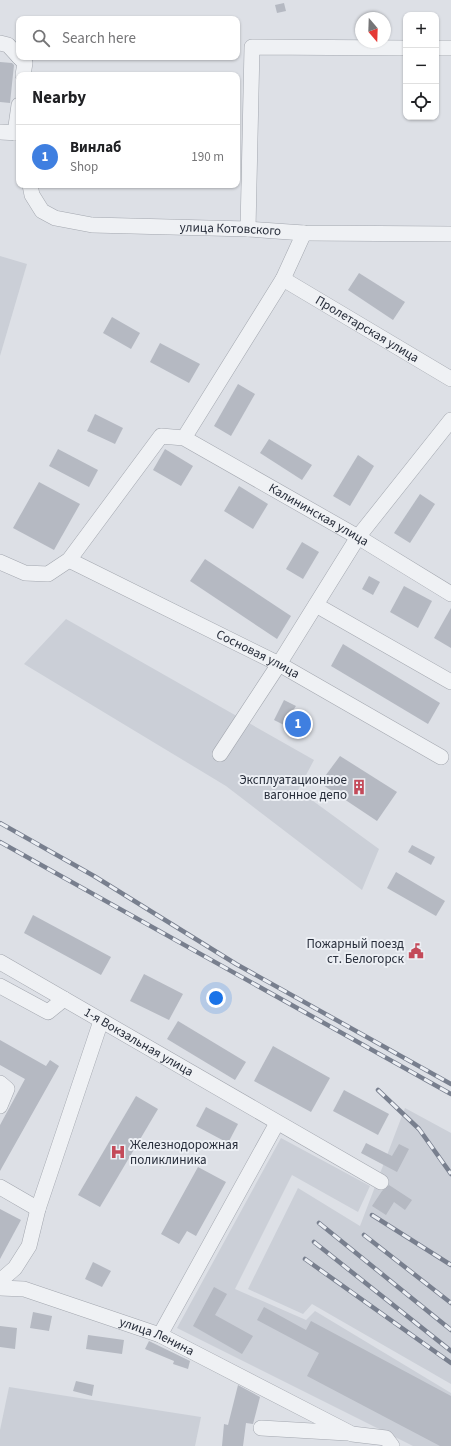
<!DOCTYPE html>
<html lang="en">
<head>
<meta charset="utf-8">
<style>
  body { margin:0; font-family:"Source Sans 3",sans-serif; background:#f6f6f6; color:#202124 }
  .controls { position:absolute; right:12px; top:12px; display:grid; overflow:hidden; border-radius:8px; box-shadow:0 1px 3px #0004 }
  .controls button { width:36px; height:36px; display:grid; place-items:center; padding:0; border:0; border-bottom:1px solid #e0e0e0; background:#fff; color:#202124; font:20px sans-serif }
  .compass { position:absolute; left:355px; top:12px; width:36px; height:36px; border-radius:50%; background:#fff; box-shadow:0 1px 3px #0004; rotate:161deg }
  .you { position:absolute; left:216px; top:998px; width:14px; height:14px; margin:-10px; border:3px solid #fff; border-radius:50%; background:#1a73e8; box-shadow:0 0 0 6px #1a73e833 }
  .badge { display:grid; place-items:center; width:26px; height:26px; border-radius:50%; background:#111827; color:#fff; font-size:13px; font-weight:700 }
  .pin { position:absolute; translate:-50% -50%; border:2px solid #fff; box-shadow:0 1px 4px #0006 }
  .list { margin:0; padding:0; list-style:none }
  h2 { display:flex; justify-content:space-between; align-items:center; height:52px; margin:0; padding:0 16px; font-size:17px }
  h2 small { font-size:13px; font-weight:400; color:#757577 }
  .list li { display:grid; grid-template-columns:26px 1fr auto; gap:12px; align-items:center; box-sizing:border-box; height:64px; padding:0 16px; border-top:1px solid #e0e0e0 }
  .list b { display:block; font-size:15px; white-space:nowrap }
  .list p { margin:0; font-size:13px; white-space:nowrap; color:#757577 }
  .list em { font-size:13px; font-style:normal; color:#757577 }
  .icon { flex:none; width:22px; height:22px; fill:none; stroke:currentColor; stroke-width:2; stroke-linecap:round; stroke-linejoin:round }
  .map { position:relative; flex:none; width:451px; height:1446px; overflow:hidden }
  .search { position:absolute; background:#fff; box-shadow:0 1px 3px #0004; left:16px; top:16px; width:224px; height:44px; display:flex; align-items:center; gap:10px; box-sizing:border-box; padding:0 14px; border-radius:8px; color:#757577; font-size:15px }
  .panel { position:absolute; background:#fff; box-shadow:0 1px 3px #0004; left:16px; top:72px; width:224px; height:116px; border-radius:8px }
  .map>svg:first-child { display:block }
  .built { fill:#cbcfd7 }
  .building { fill:#b5b9c2 }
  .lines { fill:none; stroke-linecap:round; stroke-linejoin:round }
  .minor-casing { stroke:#a3a7af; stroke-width:16 }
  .minor { stroke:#eff1f4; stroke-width:15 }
  .rail-casing { stroke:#787f8e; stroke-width:4.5 }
  .rail { stroke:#eceff4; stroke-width:3; stroke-dasharray:9; stroke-linecap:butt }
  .labels { text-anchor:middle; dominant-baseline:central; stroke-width:4; stroke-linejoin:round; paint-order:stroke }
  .street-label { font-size:13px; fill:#282e3b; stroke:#eceff4 }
  .poi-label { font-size:13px; fill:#282e3b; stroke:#eceff4; text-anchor:end }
</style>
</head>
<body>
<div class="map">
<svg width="451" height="1446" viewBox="0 0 451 1446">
  <rect width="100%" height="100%" fill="#dde0e6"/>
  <g class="built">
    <polygon points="0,256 27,264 0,356"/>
    <polygon points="66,619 314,760 298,790 379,849 362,890 226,786 24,664"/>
    <polygon points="405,1108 451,1133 451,1384 312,1304 303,1314 248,1289 298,1188 360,1226"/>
    <polygon points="281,1138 370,1186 358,1212 292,1175 235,1289 306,1320 315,1311 451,1393 451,1446 413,1446 177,1328"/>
    <polygon points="9,1387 201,1417 195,1446 0,1446 0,1430"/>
  </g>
  <g class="building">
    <polygon points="284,3 286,11 277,13 275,5"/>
    <polygon points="0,62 12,63 14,65 10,103 0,102"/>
    <polygon points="359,273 405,302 393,320 348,290"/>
    <polygon points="112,317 140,333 131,349 103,333"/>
    <polygon points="160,343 200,364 189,383 150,362"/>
    <polygon points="238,384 255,394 231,436 214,426"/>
    <polygon points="95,414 123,428 115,444 87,431"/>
    <polygon points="269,439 312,465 302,480 260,453"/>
    <polygon points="58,449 98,470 89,487 49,466"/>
    <polygon points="165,449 193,466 181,486 153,470"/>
    <polygon points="358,455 374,466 350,506 333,496"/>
    <polygon points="39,482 80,504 54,550 13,528"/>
    <polygon points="239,486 268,504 253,529 224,511"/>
    <polygon points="420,494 435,504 410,543 394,533"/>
    <polygon points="302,542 319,552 303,579 286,569"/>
    <polygon points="205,559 291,616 277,639 190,581"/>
    <polygon points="369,576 380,582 373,595 362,589"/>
    <polygon points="404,586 432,601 418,628 390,612"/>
    <polygon points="451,608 451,648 434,638"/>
    <polygon points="343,644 440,703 428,724 331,666"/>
    <polygon points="284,700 296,706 294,709 306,716 299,728 288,722 286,726 274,720"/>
    <polygon points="340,756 397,792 377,821 320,783"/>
    <polygon points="412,845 435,857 431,865 408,852"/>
    <polygon points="396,872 445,901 436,916 387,888"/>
    <polygon points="33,915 111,957 101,975 24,933"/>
    <polygon points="144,974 183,994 169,1020 130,1001"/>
    <polygon points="178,1021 246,1062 235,1080 167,1039"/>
    <polygon points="0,1040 46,1066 50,1060 59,1066 0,1171 0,1125 25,1079 0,1065"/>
    <polygon points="273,1046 330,1078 311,1112 254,1081"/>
    <polygon points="344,1090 389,1114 378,1135 333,1111"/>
    <polygon points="136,1096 158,1109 100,1207 78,1195"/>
    <polygon points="206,1107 238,1124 228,1143 196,1126"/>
    <polygon points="366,1143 392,1156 399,1144 409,1149 397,1172 361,1153"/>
    <polygon points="198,1167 226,1182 196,1236 187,1231 179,1244 161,1234"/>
    <polygon points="389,1185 412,1200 405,1210 394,1202 386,1215 372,1206 382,1191"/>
    <polygon points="0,1209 21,1220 0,1259"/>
    <polygon points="93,1262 111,1271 102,1287 85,1279"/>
    <polygon points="214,1287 227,1294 215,1315 253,1336 242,1354 193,1326"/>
    <polygon points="264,1307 306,1330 311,1321 451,1396 451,1446 440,1446 307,1376 319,1353 257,1320"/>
    <polygon points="33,1312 52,1316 49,1331 30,1328"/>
    <polygon points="0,1326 17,1328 15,1349 0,1347"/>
    <polygon points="88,1335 124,1340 122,1354 86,1349"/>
    <polygon points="149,1341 190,1361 188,1369 173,1364 174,1361 145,1349"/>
    <polygon points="76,1381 94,1385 92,1396 73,1391"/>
    <polygon points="238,1385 260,1397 253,1424 246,1423 243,1446 222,1446 224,1424 228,1425"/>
  </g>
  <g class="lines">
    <g class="minor-casing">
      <g id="minor">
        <polyline points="0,43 8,45 19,57"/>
        <polyline points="436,48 451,48"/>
        <polyline points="19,57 25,63 23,75"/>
        <polyline points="0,132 19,133"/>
        <polyline points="15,133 19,105"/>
        <path id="s1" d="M30,185L32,195L42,211L55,218L92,225L248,229L304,233L451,234"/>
        <polyline points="248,229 252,47 406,48"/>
        <path id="s2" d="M283,279L451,379"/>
        <polyline points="184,438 283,279 304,233"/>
        <path id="s3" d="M69,560L279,664L441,757"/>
        <path id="s4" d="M0,562L25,573L48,574L69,560L161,436L184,438L358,537L451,594"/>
        <polyline points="316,605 451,682"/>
        <polyline points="220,754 279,664 358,537 451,420"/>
        <path id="s5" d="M0,962L381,1182"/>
        <polyline points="0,986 48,1012 64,999"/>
        <polyline points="0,1083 7,1089 0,1106"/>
        <polyline points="0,1187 38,1209"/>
        <polyline points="0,1281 15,1268 29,1246 38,1209 101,1021"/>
        <path id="s6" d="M0,1288L24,1289L160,1335L352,1434L386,1438L392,1446"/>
        <polyline points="160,1335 277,1123"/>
        <polyline points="261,1428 347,1433"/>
      </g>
    </g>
    <use href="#minor" class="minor"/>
    <g class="rail-casing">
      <g id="rail">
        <polyline points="0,823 94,876 236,964 451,1084"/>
        <polyline points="0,842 451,1094"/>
        <polyline points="378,1090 419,1129 451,1174"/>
        <polyline points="372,1215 451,1265"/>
        <polyline points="319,1223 451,1330"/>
        <polyline points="364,1235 451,1303"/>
        <polyline points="314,1242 451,1351"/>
        <polyline points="305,1259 451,1363"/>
      </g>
    </g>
    <use href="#rail" class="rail"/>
  </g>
  <defs>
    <g id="building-bare" transform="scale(1.2)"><path d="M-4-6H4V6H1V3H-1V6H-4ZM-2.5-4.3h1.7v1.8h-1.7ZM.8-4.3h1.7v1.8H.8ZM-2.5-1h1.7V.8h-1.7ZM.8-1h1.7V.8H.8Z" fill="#c34a59" stroke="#eceff4" stroke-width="2.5" paint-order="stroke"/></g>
    <g id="civic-bare" transform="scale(1.2)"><path d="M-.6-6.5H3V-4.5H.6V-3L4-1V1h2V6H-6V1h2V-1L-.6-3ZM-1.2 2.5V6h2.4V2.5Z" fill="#c34a59" stroke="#eceff4" stroke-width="2.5" paint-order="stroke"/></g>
    <g id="hospital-bare" transform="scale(1.2)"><path d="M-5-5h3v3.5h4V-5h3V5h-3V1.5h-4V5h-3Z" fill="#c34a59" stroke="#eceff4" stroke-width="2.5" paint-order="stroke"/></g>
  </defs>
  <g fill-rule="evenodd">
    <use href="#building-bare" x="359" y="787"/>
    <use href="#civic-bare" x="416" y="951"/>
    <use href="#hospital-bare" x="118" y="1152"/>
  </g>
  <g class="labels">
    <g class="street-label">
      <text stroke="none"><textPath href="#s1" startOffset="220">улица Котовского</textPath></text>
      <text stroke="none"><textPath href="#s2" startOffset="98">Пролетарская улица</textPath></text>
      <text stroke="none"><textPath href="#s4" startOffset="408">Калининская улица</textPath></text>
      <text stroke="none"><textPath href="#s3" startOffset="211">Сосновая улица</textPath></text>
      <text stroke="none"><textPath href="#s5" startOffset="160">1-я Вокзальная улица</textPath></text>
      <text stroke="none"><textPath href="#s6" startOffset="165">улица Ленина</textPath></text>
    </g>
    <g class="poi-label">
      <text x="347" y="780">Эксплуатационное<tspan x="347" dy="15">вагонное депо</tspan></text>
      <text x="404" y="944">Пожарный поезд<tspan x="404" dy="15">ст. Белогорск</tspan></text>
      <text x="130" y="1145" text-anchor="start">Железнодорожная<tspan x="130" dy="15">поликлиника</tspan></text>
    </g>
  </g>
</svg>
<div class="controls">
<button>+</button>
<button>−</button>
<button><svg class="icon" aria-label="locate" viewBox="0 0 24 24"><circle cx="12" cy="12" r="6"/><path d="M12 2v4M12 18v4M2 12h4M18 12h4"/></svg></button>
</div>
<svg class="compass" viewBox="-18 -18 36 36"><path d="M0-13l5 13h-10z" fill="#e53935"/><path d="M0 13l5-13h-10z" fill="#757577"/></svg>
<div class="you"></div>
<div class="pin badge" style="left:298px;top:724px;background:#3f7fe0">1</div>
<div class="search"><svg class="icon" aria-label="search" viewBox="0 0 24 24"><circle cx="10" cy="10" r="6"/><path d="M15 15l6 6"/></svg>Search here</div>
<section class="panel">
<h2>Nearby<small></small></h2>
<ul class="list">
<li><span class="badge" style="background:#3f7fe0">1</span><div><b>Винлаб</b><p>Shop</p></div><em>190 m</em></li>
</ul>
</section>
</div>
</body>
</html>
